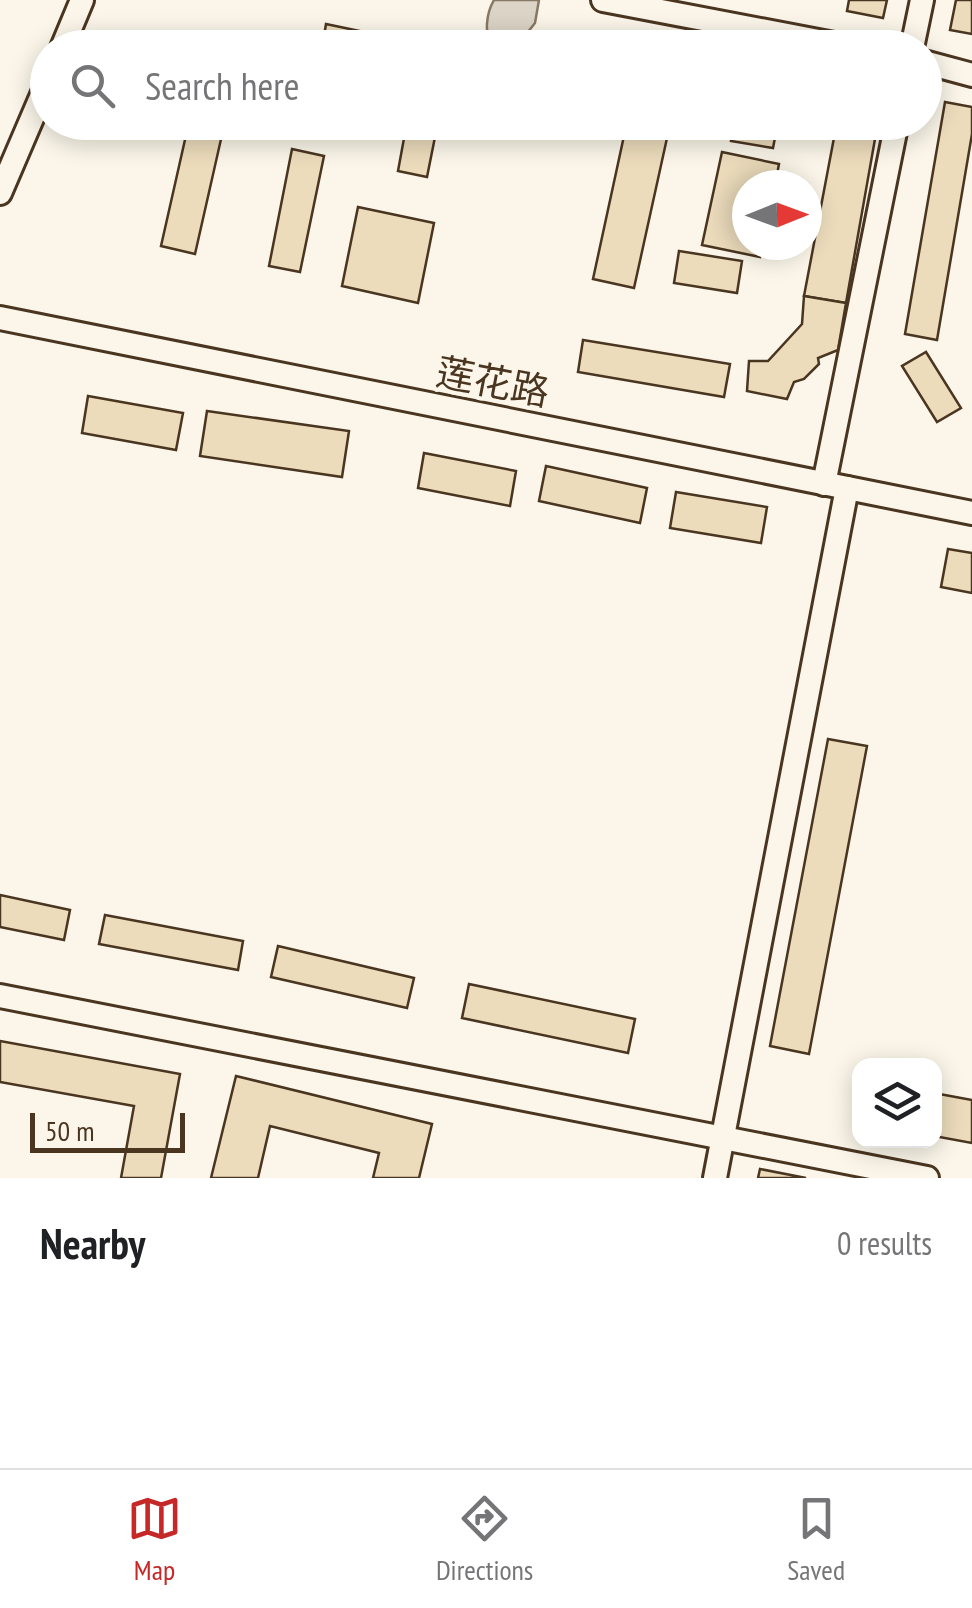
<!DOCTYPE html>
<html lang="en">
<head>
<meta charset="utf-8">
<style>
  body { margin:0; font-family:"PT Sans Narrow","Noto Sans SC",sans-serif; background:#f2f2f2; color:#202124 }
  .controls { position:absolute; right:30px; bottom:30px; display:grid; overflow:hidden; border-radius:20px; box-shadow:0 5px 25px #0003 }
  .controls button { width:90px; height:90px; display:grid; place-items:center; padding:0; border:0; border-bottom:2px solid #e0e0e0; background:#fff; color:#202124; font:50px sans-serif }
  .compass { position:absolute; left:732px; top:170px; width:90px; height:90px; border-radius:50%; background:#fff; box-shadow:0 5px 25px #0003; rotate:89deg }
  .scale { position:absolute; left:30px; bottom:25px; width:155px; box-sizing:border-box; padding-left:10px; border:5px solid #4a3520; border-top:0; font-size:28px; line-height:35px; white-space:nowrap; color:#4a3520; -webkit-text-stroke:8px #fbf6e9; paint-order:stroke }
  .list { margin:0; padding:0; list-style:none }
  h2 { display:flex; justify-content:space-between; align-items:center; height:130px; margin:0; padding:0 40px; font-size:42px }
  h2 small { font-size:32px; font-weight:400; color:#757577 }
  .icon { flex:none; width:55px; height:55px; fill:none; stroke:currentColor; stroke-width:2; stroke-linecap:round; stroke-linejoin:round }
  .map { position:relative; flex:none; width:972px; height:1178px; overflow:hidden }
  .search { position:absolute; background:#fff; box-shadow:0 5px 25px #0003; left:30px; right:30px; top:30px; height:110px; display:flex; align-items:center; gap:25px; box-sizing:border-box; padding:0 35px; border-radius:55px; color:#757577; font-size:38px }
  .sheet { height:290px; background:#fff }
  nav { display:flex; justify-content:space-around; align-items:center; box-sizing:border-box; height:140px; border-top:2px solid #e0e0e0; background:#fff; font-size:28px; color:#757577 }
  nav a { display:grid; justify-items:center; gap:5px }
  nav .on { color:#c62828 }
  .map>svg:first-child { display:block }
  .water { fill:#dcd4c6; stroke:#887966; stroke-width:2.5 }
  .building { fill:#ecdcbc; stroke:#4a3520; stroke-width:2.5 }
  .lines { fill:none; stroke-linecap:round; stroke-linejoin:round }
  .minor-casing { stroke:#4a3520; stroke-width:28 }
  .minor { stroke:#fbf6e9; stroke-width:22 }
  .labels { text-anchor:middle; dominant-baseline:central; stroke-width:8; stroke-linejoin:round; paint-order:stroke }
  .street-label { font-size:38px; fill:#4a3520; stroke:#fbf6e9 }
</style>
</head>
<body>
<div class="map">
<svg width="972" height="1178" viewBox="0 0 972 1178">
  <rect width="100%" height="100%" fill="#fbf6e9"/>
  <path class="water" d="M494,0H539L535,23L516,47H492C484,33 486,14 494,0Z"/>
  <g class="building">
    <polygon points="849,0 887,0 883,18 847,11"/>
    <polygon points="956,0 972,0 972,34 950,30"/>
    <polygon points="326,24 369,33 366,48 322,48"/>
    <polygon points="945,102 972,107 972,134 937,340 905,334"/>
    <polygon points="189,122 210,122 224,126 195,254 161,246"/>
    <polygon points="407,122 438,122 427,177 398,171"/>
    <polygon points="627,122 639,122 669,129 634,288 593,279"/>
    <polygon points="734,122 778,122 773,148 731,141"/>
    <polygon points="837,122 878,122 846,303 804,296"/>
    <polygon points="292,149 324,156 300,272 269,266"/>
    <polygon points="722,152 779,164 775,185 747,185 747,245 763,245 760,257 702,245"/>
    <polygon points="358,207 434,223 418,303 342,286"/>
    <polygon points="679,251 742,261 737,293 674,283"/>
    <polygon points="804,296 846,303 838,350 818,358 819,364 804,379 794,382 787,399 747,391 749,361 768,361 802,324"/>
    <polygon points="583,340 730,364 724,397 578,372"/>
    <polygon points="926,352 961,408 937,422 902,366"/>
    <polygon points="88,396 183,413 176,450 82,433"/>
    <polygon points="207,411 349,431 342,477 200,456"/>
    <polygon points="424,453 516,471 510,506 418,488"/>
    <polygon points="546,466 647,488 640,523 539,501"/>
    <polygon points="676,492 767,507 761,543 670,528"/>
    <polygon points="948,549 972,553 972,593 941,587"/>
    <polygon points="828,739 867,746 809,1054 770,1046"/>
    <polygon points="0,895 70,910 64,940 0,927"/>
    <polygon points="105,915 243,941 238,970 99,944"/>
    <polygon points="278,946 414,978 407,1008 271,977"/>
    <polygon points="469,984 635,1019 628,1053 462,1018"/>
    <polygon points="0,1041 180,1074 161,1178 121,1178 134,1106 0,1082"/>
    <polygon points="236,1076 432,1124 419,1178 373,1178 379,1153 270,1126 258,1178 211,1178"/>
    <polygon points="934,1093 972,1100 972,1143 934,1136"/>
    <polygon points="760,1169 806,1178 758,1178"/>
  </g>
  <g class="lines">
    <g class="minor-casing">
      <g id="minor">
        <polyline points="603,0 855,48"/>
        <polyline points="62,48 82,0"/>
        <polyline points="912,48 922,0"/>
        <polyline points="924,62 972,75"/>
        <polyline points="0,193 48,81"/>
        <polyline points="0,318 972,513"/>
        <polyline points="824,484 897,122"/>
        <polyline points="0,996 927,1178"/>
        <polyline points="715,1178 847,488"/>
      </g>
    </g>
    <use href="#minor" class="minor"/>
  </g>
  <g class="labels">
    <g class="street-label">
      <text transform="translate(493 381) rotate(11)">莲花路</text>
    </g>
  </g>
</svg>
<div class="controls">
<button><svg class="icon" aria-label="layers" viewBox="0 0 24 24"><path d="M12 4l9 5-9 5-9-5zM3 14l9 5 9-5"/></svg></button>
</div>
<svg class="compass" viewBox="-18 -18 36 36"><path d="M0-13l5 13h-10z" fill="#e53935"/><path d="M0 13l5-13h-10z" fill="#757577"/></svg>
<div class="scale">50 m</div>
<div class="search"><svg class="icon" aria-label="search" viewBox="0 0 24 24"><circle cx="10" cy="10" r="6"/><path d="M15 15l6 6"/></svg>Search here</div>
</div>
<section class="sheet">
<h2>Nearby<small>0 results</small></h2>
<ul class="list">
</ul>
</section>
<nav>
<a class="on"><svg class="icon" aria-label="map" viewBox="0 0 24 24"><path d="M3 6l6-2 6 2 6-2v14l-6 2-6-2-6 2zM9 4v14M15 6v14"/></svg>Map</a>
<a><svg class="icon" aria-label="directions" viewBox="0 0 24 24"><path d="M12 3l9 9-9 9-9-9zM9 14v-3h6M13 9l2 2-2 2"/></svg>Directions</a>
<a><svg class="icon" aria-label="saved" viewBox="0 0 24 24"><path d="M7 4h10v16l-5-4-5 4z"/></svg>Saved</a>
</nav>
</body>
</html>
